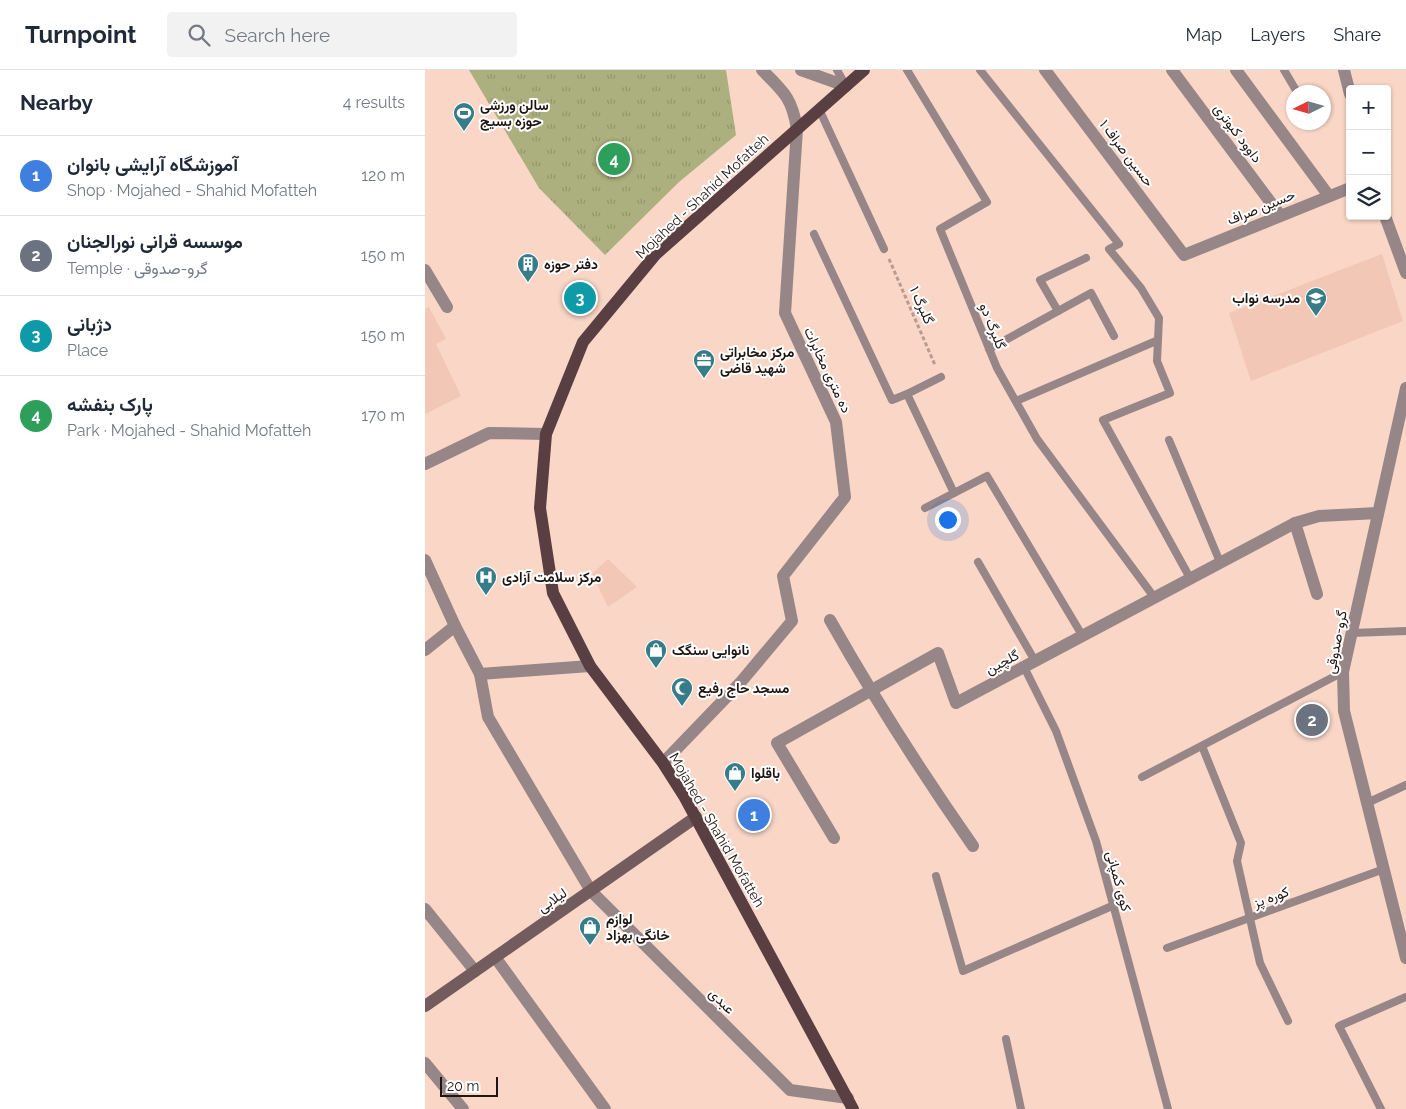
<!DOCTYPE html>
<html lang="en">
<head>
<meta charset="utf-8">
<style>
  body { margin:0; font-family:Raleway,Vazirmatn,sans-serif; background:#f2f2f3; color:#1f2937 }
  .controls { position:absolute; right:15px; top:15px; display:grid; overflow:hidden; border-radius:5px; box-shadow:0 1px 4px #0004 }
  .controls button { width:45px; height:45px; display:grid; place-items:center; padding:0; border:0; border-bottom:1px solid #e0e1e3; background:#fff; color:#1f2937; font:25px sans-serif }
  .compass { position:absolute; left:861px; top:15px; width:45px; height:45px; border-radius:50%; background:#fff; box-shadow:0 1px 4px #0004; rotate:265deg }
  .scale { position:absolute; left:15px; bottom:12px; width:58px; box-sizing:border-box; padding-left:5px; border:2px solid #211510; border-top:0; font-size:14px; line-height:18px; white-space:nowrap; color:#211510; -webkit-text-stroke:4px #fff; paint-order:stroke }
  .you { position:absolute; left:522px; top:449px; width:18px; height:18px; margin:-12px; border:4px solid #fff; border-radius:50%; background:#1a73e8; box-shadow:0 0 0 8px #1a73e833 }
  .badge { display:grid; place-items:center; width:32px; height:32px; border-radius:50%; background:#377d89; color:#fff; font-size:16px; font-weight:700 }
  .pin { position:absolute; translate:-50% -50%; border:2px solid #fff; box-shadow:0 1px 5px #0006 }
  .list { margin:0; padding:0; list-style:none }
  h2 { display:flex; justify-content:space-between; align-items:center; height:65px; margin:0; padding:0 20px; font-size:21px }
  h2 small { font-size:16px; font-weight:400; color:#747a83 }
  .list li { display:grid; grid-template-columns:32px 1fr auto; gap:15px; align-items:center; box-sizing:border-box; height:80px; padding:0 20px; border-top:1px solid #e0e1e3 }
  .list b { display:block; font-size:19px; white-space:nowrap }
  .list p { margin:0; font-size:16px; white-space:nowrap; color:#747a83 }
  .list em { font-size:16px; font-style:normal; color:#747a83 }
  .icon { flex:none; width:28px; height:28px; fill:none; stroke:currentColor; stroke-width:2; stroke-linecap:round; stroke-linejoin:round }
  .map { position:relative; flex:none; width:981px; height:1039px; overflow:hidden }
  header { display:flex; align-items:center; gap:30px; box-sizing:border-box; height:70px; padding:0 25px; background:#fff; border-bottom:1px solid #e0e1e3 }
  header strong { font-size:24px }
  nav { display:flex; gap:28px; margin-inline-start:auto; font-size:18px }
  .search { width:350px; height:45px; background:#f2f2f3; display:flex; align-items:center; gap:12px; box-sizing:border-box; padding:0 18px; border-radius:5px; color:#747a83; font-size:19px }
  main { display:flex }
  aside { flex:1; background:#fff }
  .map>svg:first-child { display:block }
  .built { fill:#f2c7b5 }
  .park { fill:url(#park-tufts) }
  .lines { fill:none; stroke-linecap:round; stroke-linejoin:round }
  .path { stroke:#b89c8f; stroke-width:3; stroke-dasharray:4 2.5; stroke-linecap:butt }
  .service { stroke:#968687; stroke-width:8 }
  .minor { stroke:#968687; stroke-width:12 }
  .tertiary { stroke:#968687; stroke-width:12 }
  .secondary { stroke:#735c5e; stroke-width:12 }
  .primary { stroke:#5a3f42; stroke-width:12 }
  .labels { text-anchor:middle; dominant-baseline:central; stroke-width:4; stroke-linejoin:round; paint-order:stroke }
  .poi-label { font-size:14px; font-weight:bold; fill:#211510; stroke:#fff; text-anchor:start }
  .street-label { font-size:14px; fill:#211510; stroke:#fff }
</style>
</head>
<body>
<header>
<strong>Turnpoint</strong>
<div class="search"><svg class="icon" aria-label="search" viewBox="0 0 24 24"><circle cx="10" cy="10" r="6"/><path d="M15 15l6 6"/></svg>Search here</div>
<nav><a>Map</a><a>Layers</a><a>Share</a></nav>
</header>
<main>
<aside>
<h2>Nearby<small>4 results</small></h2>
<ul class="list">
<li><span class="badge" style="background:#3f7fe0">1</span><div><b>آموزشگاه آرایشی بانوان</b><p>Shop · Mojahed - Shahid Mofatteh</p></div><em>120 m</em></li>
<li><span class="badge" style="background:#6b7280">2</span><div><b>موسسه قرانی نورالجنان</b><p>Temple · گرو-صدوقی</p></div><em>150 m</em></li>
<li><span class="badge" style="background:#0f9aa8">3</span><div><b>دژبانی</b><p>Place</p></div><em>150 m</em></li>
<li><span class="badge" style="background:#2e9e5b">4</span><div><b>پارک بنفشه</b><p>Park · Mojahed - Shahid Mofatteh</p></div><em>170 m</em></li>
</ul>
</aside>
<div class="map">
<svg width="981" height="1039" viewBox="0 0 981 1039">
  <defs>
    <pattern id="park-tufts" width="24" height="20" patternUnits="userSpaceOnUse" patternTransform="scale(1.25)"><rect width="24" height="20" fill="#acb07e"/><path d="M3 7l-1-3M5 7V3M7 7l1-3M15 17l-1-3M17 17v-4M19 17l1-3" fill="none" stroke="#94966c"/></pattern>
  </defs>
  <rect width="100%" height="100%" fill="#f9d6c6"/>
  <g class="built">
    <polygon points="957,184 978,251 826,311 804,243"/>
    <polygon points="4,237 21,269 11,274 36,326 0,344 0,239"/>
    <polygon points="183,489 212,517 183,537 167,504"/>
  </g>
  <polygon class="park" points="44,0 301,0 311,65 254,112 180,185 114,118"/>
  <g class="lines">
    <polyline class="path" points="464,189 510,295"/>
    <g class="service">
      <polyline points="412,0 421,16"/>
      <polyline points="482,0 562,132 515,159 572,298 612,369 729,527"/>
      <polyline points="555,0 694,174 684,179 716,218 734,248 732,291 745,323 678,350 765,508"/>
      <polyline points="859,0 872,22"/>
      <polyline points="394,39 459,179"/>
      <polyline points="389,164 467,330 482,324"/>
      <polyline points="633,241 615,210 661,188"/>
      <polyline points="564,279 666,223 689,266"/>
      <polyline points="516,307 482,324 529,423"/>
      <polyline points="591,331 731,271"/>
      <polyline points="744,370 795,492"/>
      <polyline points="500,438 562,406 657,565"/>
      <polyline points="553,492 610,591"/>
      <polyline points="927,563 981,561"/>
      <polyline points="599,597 631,661 671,771 743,1039"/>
      <polyline points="777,676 816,773 812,791 835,893 863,951"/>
      <polyline points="717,707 918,602"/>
      <polyline points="942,733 981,715"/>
      <polyline points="511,806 538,901 687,836"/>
      <polyline points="742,878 959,799"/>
      <polyline points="581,969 596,1039"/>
      <polyline points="956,1039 914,956 981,927"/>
    </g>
    <g class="minor">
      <polyline points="376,0 421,16"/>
      <polyline points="620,0 759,185 925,118"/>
      <polyline points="747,0 855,145"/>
      <polyline points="811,0 904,126"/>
      <polyline points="919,0 925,24"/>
      <polyline points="960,146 981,203"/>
      <polyline points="0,200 22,237"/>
      <polyline points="0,394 64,363 121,364"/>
      <polyline points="870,453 892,524"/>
      <polyline points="0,490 30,556 55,604 165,596"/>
      <path d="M405,550C449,628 497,703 548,776"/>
      <polyline points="0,580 30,556"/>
      <polyline points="55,604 63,647 166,821 365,1020 423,1028"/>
      <path d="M238,693L315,613L367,551L358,506L420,427L411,352L360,243L372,59C367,28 359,22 337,0"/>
      <polyline points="409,768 352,673 513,583 531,633 870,453 894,446 953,443"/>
      <polyline points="0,839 50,901"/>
      <polyline points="70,887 180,1039"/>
      <polyline points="0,993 38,1039"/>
    </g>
    <polyline class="tertiary" points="981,318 918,602 919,641 981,888"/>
    <polyline class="secondary" points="0,936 271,747"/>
    <polyline class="primary" points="428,1039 259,726 238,693 165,596 128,523 115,438 121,364 158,272 231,184 439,0"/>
  </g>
  <defs>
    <g id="stadium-pin" transform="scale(1.125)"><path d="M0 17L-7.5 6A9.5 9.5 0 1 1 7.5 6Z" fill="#377d89" stroke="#fff"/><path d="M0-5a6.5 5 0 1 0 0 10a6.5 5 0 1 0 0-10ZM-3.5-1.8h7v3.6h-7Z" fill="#fff"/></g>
    <g id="building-pin" transform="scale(1.125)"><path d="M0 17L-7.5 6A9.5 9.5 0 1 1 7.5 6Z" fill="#377d89" stroke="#fff"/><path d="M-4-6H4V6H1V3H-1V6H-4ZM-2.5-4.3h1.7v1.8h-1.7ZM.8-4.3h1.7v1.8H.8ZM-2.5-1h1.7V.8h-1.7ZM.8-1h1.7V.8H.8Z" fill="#fff"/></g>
    <g id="school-pin" transform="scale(1.125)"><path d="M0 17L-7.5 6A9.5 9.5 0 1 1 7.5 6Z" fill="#377d89" stroke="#fff"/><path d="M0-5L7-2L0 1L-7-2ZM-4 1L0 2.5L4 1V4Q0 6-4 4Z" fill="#fff"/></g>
    <g id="office-pin" transform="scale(1.125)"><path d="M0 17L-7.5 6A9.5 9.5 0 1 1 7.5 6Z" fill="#377d89" stroke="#fff"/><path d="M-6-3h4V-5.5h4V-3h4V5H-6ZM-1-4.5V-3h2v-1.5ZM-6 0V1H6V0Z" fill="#fff"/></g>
    <g id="hospital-pin" transform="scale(1.125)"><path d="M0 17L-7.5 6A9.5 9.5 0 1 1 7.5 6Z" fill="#377d89" stroke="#fff"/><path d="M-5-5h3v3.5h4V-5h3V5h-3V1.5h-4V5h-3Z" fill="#fff"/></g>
    <g id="shop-pin" transform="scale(1.125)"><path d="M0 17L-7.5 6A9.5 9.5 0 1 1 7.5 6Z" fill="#377d89" stroke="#fff"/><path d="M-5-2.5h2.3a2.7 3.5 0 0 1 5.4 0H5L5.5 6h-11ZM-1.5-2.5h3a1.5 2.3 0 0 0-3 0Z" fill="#fff"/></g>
    <g id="mosque-pin" transform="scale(1.125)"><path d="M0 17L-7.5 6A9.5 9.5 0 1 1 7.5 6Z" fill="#377d89" stroke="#fff"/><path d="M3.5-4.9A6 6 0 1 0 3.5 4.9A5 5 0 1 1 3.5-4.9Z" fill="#fff"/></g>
  </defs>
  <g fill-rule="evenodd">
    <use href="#stadium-pin" x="39" y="43"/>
    <use href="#building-pin" x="103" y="194"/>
    <use href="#school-pin" x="891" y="228"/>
    <use href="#office-pin" x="279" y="290"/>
    <use href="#hospital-pin" x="61" y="507"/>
    <use href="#shop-pin" x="231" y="580"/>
    <use href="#mosque-pin" x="257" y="618"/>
    <use href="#shop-pin" x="310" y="703"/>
    <use href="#shop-pin" x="165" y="857"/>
  </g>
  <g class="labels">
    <g class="poi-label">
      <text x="55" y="35">سالن ورزشی<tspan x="55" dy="16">حوزه بسیج</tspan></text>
      <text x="119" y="194">دفتر حوزه</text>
      <text x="875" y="228" text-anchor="end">مدرسه نواب</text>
      <text x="295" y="282">مرکز مخابراتی<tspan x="295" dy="16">شهید قاضی</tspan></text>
      <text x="77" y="507">مرکز سلامت آزادی</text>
      <text x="247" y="580">نانوایی سنگک</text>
      <text x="273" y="618">مسجد حاج رفیع</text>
      <text x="326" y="703">باقلوا</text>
      <text x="181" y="849">لوازم<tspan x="181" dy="16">خانگی بهزاد</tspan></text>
    </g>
    <g class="street-label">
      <text transform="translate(813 63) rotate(53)">داوود کبوتری</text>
      <text transform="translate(702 83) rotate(53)">حسین صراف ۱</text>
      <text transform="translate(277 126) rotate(-43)">Mojahed - Shahid Mofatteh</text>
      <text transform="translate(836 137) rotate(-22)">حسین صراف</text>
      <text transform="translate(497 235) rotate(66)">گلبرگ ۱</text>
      <text transform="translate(568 256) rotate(68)">گلبرگ دو</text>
      <text transform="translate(403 300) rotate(65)">ده متری مخابرات</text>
      <text transform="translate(911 572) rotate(-79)">گرو-صدوقی</text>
      <text transform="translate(577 592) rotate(-28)">گلچین</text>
      <text transform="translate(292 760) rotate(60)">Mojahed - Shahid Mofatteh</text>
      <text transform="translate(694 811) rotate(75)">کوی کمپانی</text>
      <text transform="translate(846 827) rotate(-20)">کوره پز</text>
      <text transform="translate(127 830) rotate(-34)">لیلابی</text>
      <text transform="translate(297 931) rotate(45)">عبدی</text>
    </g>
  </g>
</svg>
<div class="controls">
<button>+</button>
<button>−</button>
<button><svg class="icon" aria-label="layers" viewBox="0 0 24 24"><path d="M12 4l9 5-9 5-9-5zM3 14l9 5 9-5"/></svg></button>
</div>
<svg class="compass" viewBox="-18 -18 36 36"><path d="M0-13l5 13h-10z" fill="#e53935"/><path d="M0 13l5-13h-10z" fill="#747a83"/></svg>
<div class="scale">20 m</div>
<div class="you"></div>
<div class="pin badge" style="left:329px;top:745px;background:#3f7fe0">1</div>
<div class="pin badge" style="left:887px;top:650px;background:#6b7280">2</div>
<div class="pin badge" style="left:155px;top:228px;background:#0f9aa8">3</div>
<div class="pin badge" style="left:189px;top:89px;background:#2e9e5b">4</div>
</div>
</main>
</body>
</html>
